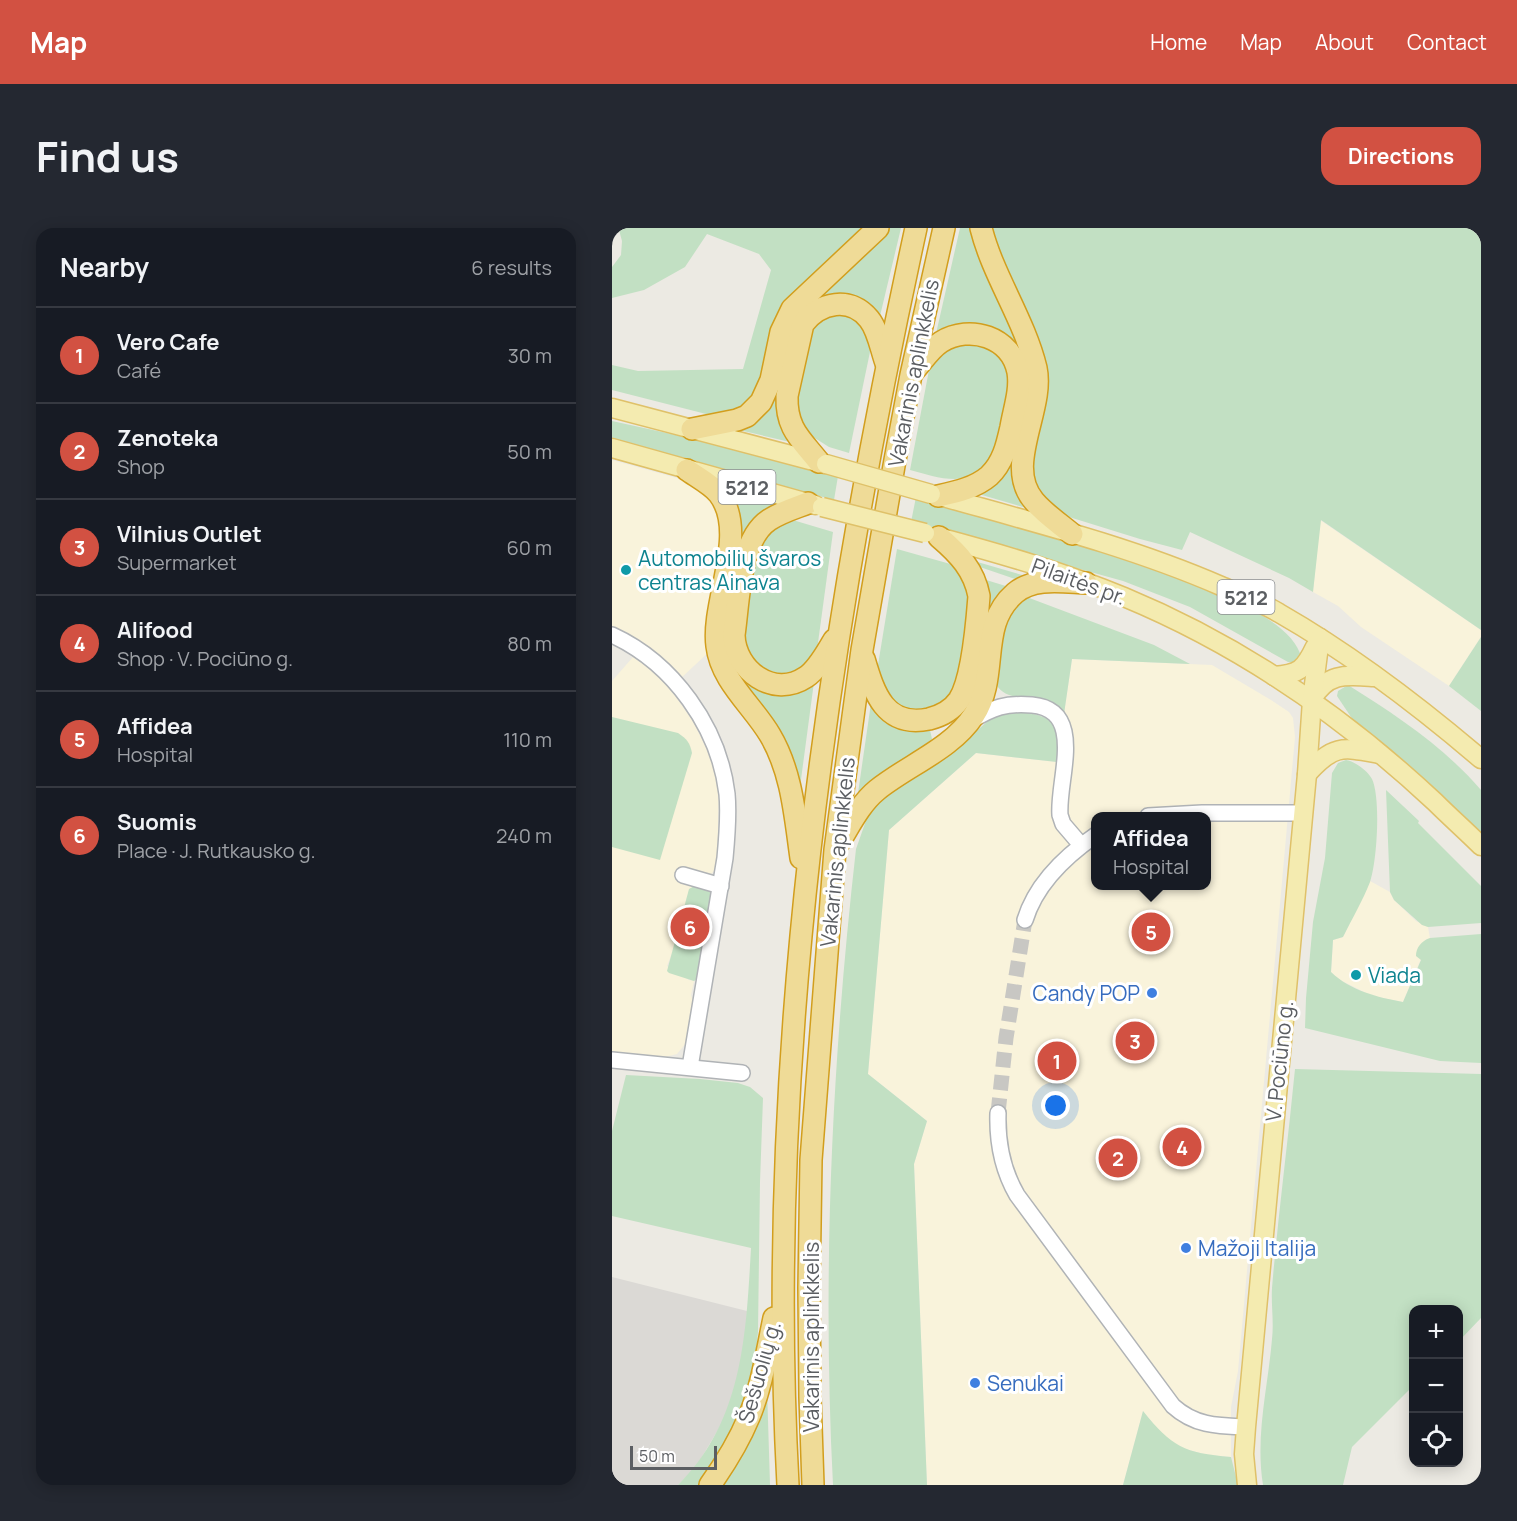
<!DOCTYPE html>
<html lang="en">
<head>
<meta charset="utf-8">
<style>
  body { margin:0; font-family:Manrope,sans-serif; background:#242831; color:#f1f3f6 }
  .controls { position:absolute; right:18px; bottom:18px; display:grid; overflow:hidden; border-radius:12px; box-shadow:0 3px 15px #0003 }
  .controls button { width:54px; height:54px; display:grid; place-items:center; padding:0; border:0; border-bottom:2px solid #363941; background:#171b24; color:#f1f3f6; font:30px sans-serif }
  .scale { position:absolute; left:18px; bottom:15px; width:87px; box-sizing:border-box; padding-left:6px; border:3px solid #5b5e62; border-top:0; font-size:16px; line-height:21px; white-space:nowrap; color:#5b5e62; -webkit-text-stroke:4px #fff; paint-order:stroke }
  .you { position:absolute; left:444px; top:878px; width:21px; height:21px; margin:-15px; border:4px solid #fff; border-radius:50%; background:#1a73e8; box-shadow:0 0 0 9px #1a73e833 }
  .badge { display:grid; place-items:center; width:39px; height:39px; border-radius:50%; background:#d25142; color:#fff; font-size:20px; font-weight:700 }
  .pin { position:absolute; translate:-50% -50%; border:3px solid #fff; box-shadow:0 2px 6px #0006 }
  .popup { position:absolute; left:479px; top:584px; width:120px; height:78px; box-sizing:border-box; display:grid; place-content:center; border-radius:12px; background:#171b24; filter:drop-shadow(0 2px 4px #0005); font-size:20px; white-space:nowrap; color:#9ea1a6 }
  .popup b { font-size:22px; color:#f1f3f6 }
  .popup::after { content:''; position:absolute; left:50%; top:100%; margin-left:-12px; border:12px solid transparent; border-top-color:#171b24 }
  .list { margin:0; padding:0; list-style:none }
  h2 { display:flex; justify-content:space-between; align-items:center; height:78px; margin:0; padding:0 24px; font-size:26px }
  h2 small { font-size:20px; font-weight:400; color:#9ea1a6 }
  .list li { display:grid; grid-template-columns:39px 1fr auto; gap:18px; align-items:center; box-sizing:border-box; height:96px; padding:0 24px; border-top:2px solid #363941 }
  .list b { display:block; font-size:22px; white-space:nowrap }
  .list p { margin:0; font-size:20px; white-space:nowrap; color:#9ea1a6 }
  .list em { font-size:20px; font-style:normal; color:#9ea1a6 }
  .icon { flex:none; width:33px; height:33px; fill:none; stroke:currentColor; stroke-width:2; stroke-linecap:round; stroke-linejoin:round }
  .map { position:relative; flex:none; width:869px; height:1257px; overflow:hidden; border-radius:18px }
  header { display:flex; align-items:center; gap:36px; box-sizing:border-box; height:84px; padding:0 30px; background:#d25142; color:#fff }
  header strong { font-size:28px }
  nav { display:flex; gap:33px; margin-inline-start:auto; font-size:21px }
  .intro { display:flex; align-items:center; justify-content:space-between; box-sizing:border-box; height:144px; padding:0 36px }
  h1 { margin:0; font-size:42px }
  .button { padding:15px 27px; border-radius:18px; background:#d25142; color:#fff; font-size:21px; font-weight:700 }
  main { display:flex; gap:36px; padding:0 36px }
  aside { flex:1; background:#171b24; border-radius:18px; box-shadow:0 3px 15px #0003 }
  .map>svg:first-child { display:block }
  .commercial { fill:#f9f3db; fill-rule:evenodd }
  .industrial { fill:#dbd9d5 }
  .green { fill:#c2e0c3 }
  .lines { fill:none; stroke-linecap:round; stroke-linejoin:round }
  .minor-tunnel { stroke:#c8c7c3; stroke-width:15; stroke-dasharray:15 8; stroke-linecap:butt }
  .minor-casing { stroke:#b0b3b6; stroke-width:18 }
  .major-casing { stroke:#dfc169; stroke-width:21 }
  .highway-casing { stroke:#d29e1d; stroke-width:24 }
  .minor { stroke:#fff; stroke-width:15 }
  .major { stroke:#f4ebb0; stroke-width:18 }
  .highway { stroke:#efdb97; stroke-width:21 }
  .major-bridge-casing { stroke:#dfc169; stroke-width:21; stroke-linecap:butt }
  .major-bridge { stroke:#f4ebb0; stroke-width:18 }
  .culture-dot { fill:#0f9aa8; stroke:#fff; stroke-width:2 }
  .shop-dot { fill:#3f7fe0; stroke:#fff; stroke-width:2 }
  .labels { text-anchor:middle; dominant-baseline:central; stroke-width:6; stroke-linejoin:round; paint-order:stroke }
  .shield { fill:#fff; stroke:#8c8e91; stroke-width:1.5 }
  .shield-label { font-size:20px; font-weight:bold; fill:#5b5e62 }
  .street-label { font-size:21px; fill:#5b5e62; stroke:#fff }
  .culture-label { font-size:21px; fill:#0d838f; stroke:#fff; text-anchor:start }
  .shop-label { font-size:21px; fill:#366cbe; stroke:#fff; text-anchor:start }
</style>
</head>
<body>
<header>
<strong>Map</strong>
<nav><a>Home</a><a>Map</a><a>About</a><a>Contact</a></nav>
</header>
<div class="intro"><h1>Find us</h1><a class="button">Directions</a></div>
<main>
<aside>
<h2>Nearby<small>6 results</small></h2>
<ul class="list">
<li><span class="badge">1</span><div><b>Vero Cafe</b><p>Café</p></div><em>30 m</em></li>
<li><span class="badge">2</span><div><b>Zenoteka</b><p>Shop</p></div><em>50 m</em></li>
<li><span class="badge">3</span><div><b>Vilnius Outlet</b><p>Supermarket</p></div><em>60 m</em></li>
<li><span class="badge">4</span><div><b>Alifood</b><p>Shop · V. Pociūno g.</p></div><em>80 m</em></li>
<li><span class="badge">5</span><div><b>Affidea</b><p>Hospital</p></div><em>110 m</em></li>
<li><span class="badge">6</span><div><b>Suomis</b><p>Place · J. Rutkausko g.</p></div><em>240 m</em></li>
</ul>
</aside>
<div class="map">
<svg width="869" height="1257" viewBox="0 0 869 1257">
  <rect width="100%" height="100%" fill="#eceae3"/>
  <g class="commercial">
    <polygon points="0,232 79,254 92,261 111,295 98,423 67,452 0,401"/>
    <polygon points="708,292 869,402 869,409 837,458 749,399 726,378 701,364"/>
    <polygon points="21,429 42,444 58,460 82,495 98,528 107,560 105,640 99,646 92,646 55,738 77,752 82,753 79,767 82,777 75,814 65,826 53,829 0,824 0,453"/>
    <path d="M460,431L600,437L659,472L677,484L681,490L683,509L626,1143L619,1179V1229L596,1227L569,1220L551,1208L531,1183L511,1257H315L302,936L315,893L256,846L277,602L364,525L445,534ZM484,588H594V658H484Z"/>
    <polygon points="758,653 778,664 782,672 804,693 816,699 818,710 813,712 809,731 791,774 760,768 726,751 719,744 721,712 731,709"/>
  </g>
  <polygon class="industrial" points="0,1049 135,1083 134,1104 126,1149 113,1190 84,1239 66,1257 0,1257"/>
  <g class="green">
    <polygon points="4,0 256,0 194,58 146,164 125,183 98,187 0,162 0,137 26,143 131,141 159,42 147,26 95,6 73,39 32,62 0,70 0,39 9,27 10,13 7,2"/>
    <polygon points="276,0 289,0 268,88 194,82 178,214 123,201 183,90"/>
    <polygon points="348,0 361,0 415,132 418,281 363,265 381,254 403,120 323,110"/>
    <polygon points="376,0 869,0 869,402 709,292 701,364 677,350 578,304 570,322 528,311 441,284 418,249 432,160"/>
    <polygon points="220,83 248,91 259,119 237,225 217,219 198,207 189,195 181,168 194,106"/>
    <path d="M365,113L389,127L399,152L382,230L362,248C355,247 350,251 343,251C327,251 313,246 298,242L317,142C331,116 339,117 365,113Z"/>
    <polygon points="0,193 155,227 226,248 222,272 0,212"/>
    <polygon points="118,263 168,276 143,294 126,444 202,454 188,559 118,438 115,264"/>
    <path d="M304,269C355,283 406,298 457,314C506,329 678,375 689,429L684,434H676L578,379L511,353L299,294Z"/>
    <path d="M174,290L221,304L205,422C194,448 180,448 155,448L130,422L140,328L146,313Z"/>
    <polygon points="285,321 349,339 359,373 348,449 336,473 303,487 278,476 265,443"/>
    <polygon points="362,333 417,349 409,353 365,338"/>
    <polygon points="371,351 397,359 375,393"/>
    <path d="M412,368L542,417L578,436L460,431L452,486C446,480 441,475 432,472C415,467 394,474 384,456L394,388Z"/>
    <polygon points="869,409 869,483 837,458"/>
    <path d="M736,457C784,487 832,519 869,562V608L741,492L725,468L726,463Z"/>
    <path d="M259,475C272,496 293,505 318,502L320,511L263,555L245,572Z"/>
    <path d="M403,483C442,488 451,493 445,534L364,525L277,602L256,846L315,893L302,936L315,1257H221C210,1044 220,832 244,621L257,584L268,571L338,526L384,486Z"/>
    <path d="M0,489L66,505C75,511 78,515 80,525L48,632L0,619Z"/>
    <path d="M734,532C742,533 756,543 760,551C769,570 765,634 758,654C751,672 740,691 731,709L721,712L719,744C739,763 765,769 791,774L809,732L804,728C804,720 809,713 818,710L869,706V835L828,833L693,800L694,770L701,694L713,630L720,545L726,535Z"/>
    <polygon points="774,562 807,593 806,595 869,658 869,695 816,699 810,697 782,672 778,664"/>
    <polygon points="84,657 97,661 99,667 85,751 82,753 57,745 55,743 77,661"/>
    <path d="M683,841L869,846V1090L847,1113L846,1082H802L801,1158L740,1219L731,1257H651C643,1208 656,1159 660,1111C662,1094 659,1077 660,1060C666,987 676,914 683,841Z"/>
    <path d="M14,847L88,851L126,855L138,859L151,870L148,954L146,1104L141,1152L132,1186L90,1257H66C131,1193 134,1107 139,1020L0,988V903Z"/>
    <polygon points="155,1160 158,1257 107,1257"/>
    <path d="M531,1183C560,1219 572,1225 619,1229L626,1257H511Z"/>
  </g>
  <g class="lines">
    <polyline class="minor-tunnel" points="386,885 394,810 413,692"/>
    <g class="minor-casing">
      <g id="minor">
        <path d="M0,407C61,435 107,499 115,566C117,587 115,609 113,630L78,839"/>
        <path d="M359,493C381,479 394,475 420,477C475,482 445,552 448,587L451,596L469,617"/>
        <polyline points="536,588 590,585 691,585"/>
        <polyline points="71,647 109,658"/>
        <path d="M413,692C424,656 452,629 484,607"/>
        <polyline points="0,832 130,845"/>
        <path d="M386,885C385,915 390,941 405,967L561,1178C583,1198 606,1198 634,1199"/>
      </g>
    </g>
    <g class="major-casing">
      <g id="major">
        <polyline points="0,180 213,236"/>
        <polyline points="0,220 203,277"/>
        <path d="M324,267C420,294 517,318 609,358C628,366 649,374 667,385C737,425 808,479 869,531"/>
        <path d="M326,309C389,326 452,344 512,369C628,417 732,489 823,574C838,589 854,603 869,618"/>
        <path d="M662,448C687,446 692,442 703,419"/>
        <path d="M700,471C716,444 734,447 762,449"/>
        <path d="M695,546C722,516 730,519 768,526"/>
        <polyline points="635,1257 632,1226 634,1199 695,546 700,472 708,410"/>
      </g>
    </g>
    <g class="highway-casing">
      <g id="highway">
        <path d="M369,0C381,48 412,91 424,140C433,182 391,237 422,273C433,286 448,296 460,306"/>
        <path d="M301,144C310,134 318,121 329,114C358,96 399,109 406,144C409,162 402,181 399,199C395,217 391,235 377,248C363,260 344,264 326,268"/>
        <polyline points="80,201 125,192 135,188 149,174 159,152 169,104 180,81 266,0"/>
        <path d="M207,234C189,211 174,201 175,168L191,96C208,74 238,68 257,91C266,102 269,121 274,135"/>
        <path d="M75,242C85,249 100,257 107,266C137,305 99,374 105,418C109,453 141,478 158,507C180,544 183,588 189,630"/>
        <path d="M196,275C183,280 169,284 157,292C127,312 127,373 122,407C123,442 161,471 194,449C206,441 214,425 222,412"/>
        <path d="M252,431C262,465 273,500 317,491C329,488 340,482 347,472C361,450 365,394 367,368C362,342 347,326 327,309"/>
        <path d="M228,613C239,595 249,575 265,562C296,537 340,521 362,487C388,447 365,398 403,365C422,349 450,354 474,355"/>
        <path d="M98,1257C113,1236 127,1213 137,1189C150,1158 155,1123 162,1090"/>
        <path d="M176,1257C153,834 214,412 304,0"/>
        <polyline points="201,1257 198,1169 197,1060 199,932 223,622 250,422 283,232 299,147 332,0"/>
      </g>
    </g>
    <use href="#minor" class="minor"/>
    <use href="#major" class="major"/>
    <use href="#highway" class="highway"/>
    <g class="major-bridge-casing">
      <g id="major-bridge">
        <polyline points="214,236 319,266"/>
        <polyline points="210,279 313,305"/>
      </g>
    </g>
    <use href="#major-bridge" class="major-bridge"/>
  </g>
  <g class="culture-dot">
    <circle cx="14" cy="342" r="6"/>
    <circle cx="744" cy="747" r="6"/>
  </g>
  <g class="shop-dot">
    <circle cx="540" cy="765" r="6"/>
    <circle cx="574" cy="1020" r="6"/>
    <circle cx="363" cy="1155" r="6"/>
  </g>
  <g class="labels">
    <g class="shield">
      <rect x="106.5" y="242" width="57" height="34" rx="4.5"/>
      <rect x="605.5" y="352" width="57" height="34" rx="4.5"/>
    </g>
    <g class="shield-label">
      <text x="135" y="259">5212</text>
      <text x="634" y="369">5212</text>
    </g>
    <g class="street-label">
      <text transform="translate(301 145) rotate(-79)">Vakarinis aplinkkelis</text>
      <text transform="translate(467 353) rotate(20)">Pilaitės pr.</text>
      <text transform="translate(225 624) rotate(-84)">Vakarinis aplinkkelis</text>
      <text transform="translate(667 833) rotate(-84)">V. Pociūno g.</text>
      <text transform="translate(199 1109) rotate(-90)">Vakarinis aplinkkelis</text>
      <text transform="translate(147 1144) rotate(-74)">Šešuolių g.</text>
    </g>
    <g class="culture-label">
      <text x="26" y="330">Automobilių švaros<tspan x="26" dy="24">centras Ainava</tspan></text>
      <text x="756" y="747">Viada</text>
    </g>
    <g class="shop-label">
      <text x="528" y="765" text-anchor="end">Candy POP</text>
      <text x="586" y="1020">Mažoji Italija</text>
      <text x="375" y="1155">Senukai</text>
    </g>
  </g>
</svg>
<div class="controls">
<button>+</button>
<button>−</button>
<button><svg class="icon" aria-label="locate" viewBox="0 0 24 24"><circle cx="12" cy="12" r="6"/><path d="M12 2v4M12 18v4M2 12h4M18 12h4"/></svg></button>
</div>
<div class="scale">50 m</div>
<div class="you"></div>
<div class="pin badge" style="left:445px;top:833px">1</div>
<div class="pin badge" style="left:506px;top:930px">2</div>
<div class="pin badge" style="left:523px;top:813px">3</div>
<div class="pin badge" style="left:570px;top:919px">4</div>
<div class="pin badge" style="left:539px;top:704px">5</div>
<div class="popup"><b>Affidea</b>Hospital</div>
<div class="pin badge" style="left:78px;top:699px">6</div>
</div>
</main>
</body>
</html>
